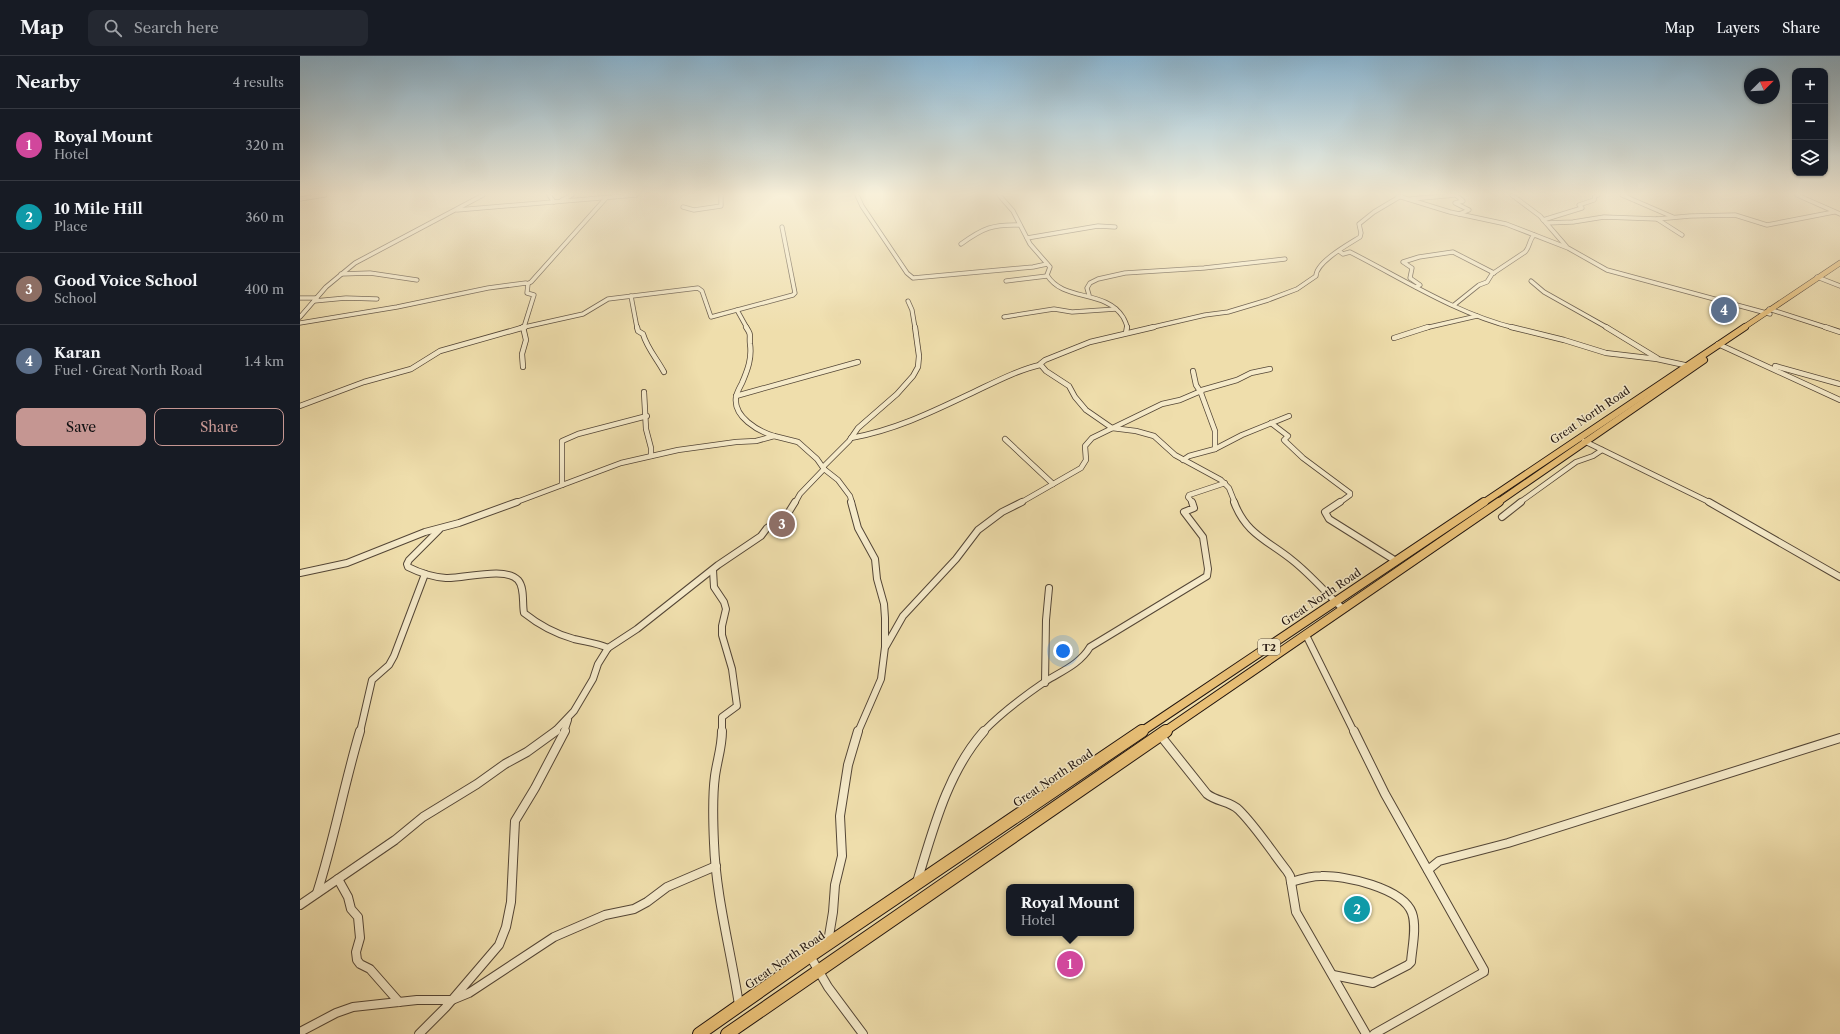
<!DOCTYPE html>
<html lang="en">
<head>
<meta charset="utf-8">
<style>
  body { margin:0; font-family:"Libre Caslon Text",serif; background:#242831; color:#f1f3f6 }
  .controls { position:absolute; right:12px; top:12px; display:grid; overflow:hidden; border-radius:8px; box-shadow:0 1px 3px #0004 }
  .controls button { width:36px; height:36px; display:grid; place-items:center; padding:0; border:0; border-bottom:1px solid #363941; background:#171b24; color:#f1f3f6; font:20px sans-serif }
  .compass { position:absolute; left:1444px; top:12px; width:36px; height:36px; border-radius:50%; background:#171b24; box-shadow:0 1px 3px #0004; rotate:66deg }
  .you { position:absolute; left:763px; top:595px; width:14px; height:14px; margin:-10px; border:3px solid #fff; border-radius:50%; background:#1a73e8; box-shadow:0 0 0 6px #1a73e833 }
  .badge { display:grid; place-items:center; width:26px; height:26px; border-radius:50%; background:#c59692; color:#fff; font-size:13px; font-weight:700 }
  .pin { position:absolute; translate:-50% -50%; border:2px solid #fff; box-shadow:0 1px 4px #0006 }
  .popup { position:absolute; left:706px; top:828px; width:128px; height:52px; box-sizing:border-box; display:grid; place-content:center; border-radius:8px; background:#171b24; filter:drop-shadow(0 1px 3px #0005); font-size:13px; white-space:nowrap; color:#9ea1a6 }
  .popup b { font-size:15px; color:#f1f3f6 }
  .popup::after { content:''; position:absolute; left:50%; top:100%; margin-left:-8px; border:8px solid transparent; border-top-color:#171b24 }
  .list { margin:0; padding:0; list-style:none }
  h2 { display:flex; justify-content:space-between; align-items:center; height:52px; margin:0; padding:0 16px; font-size:17px }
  h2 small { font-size:13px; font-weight:400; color:#9ea1a6 }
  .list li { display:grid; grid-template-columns:26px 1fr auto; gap:12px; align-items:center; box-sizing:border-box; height:72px; padding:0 16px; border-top:1px solid #363941 }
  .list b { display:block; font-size:15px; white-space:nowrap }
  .list p { margin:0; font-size:13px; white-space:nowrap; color:#9ea1a6 }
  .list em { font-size:13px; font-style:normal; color:#9ea1a6 }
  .actions { display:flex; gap:8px; padding:12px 16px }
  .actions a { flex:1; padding:9px 0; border:1px solid #c59692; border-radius:8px; text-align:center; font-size:14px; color:#c59692 }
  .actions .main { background:#c59692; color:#111 }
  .icon { flex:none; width:22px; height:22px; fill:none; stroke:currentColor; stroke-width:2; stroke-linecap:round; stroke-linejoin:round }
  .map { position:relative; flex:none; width:1540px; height:978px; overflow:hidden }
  header { display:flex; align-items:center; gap:24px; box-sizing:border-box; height:56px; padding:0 20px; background:#171b24; border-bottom:1px solid #363941 }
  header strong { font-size:19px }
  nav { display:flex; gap:22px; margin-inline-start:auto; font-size:14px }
  .search { width:280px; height:36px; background:#242831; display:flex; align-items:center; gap:10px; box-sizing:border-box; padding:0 14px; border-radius:8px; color:#9ea1a6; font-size:15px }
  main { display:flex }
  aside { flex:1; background:#171b24 }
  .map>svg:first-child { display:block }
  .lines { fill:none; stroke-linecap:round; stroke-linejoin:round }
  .minor-far3-casing { stroke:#544636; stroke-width:5 }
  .minor-far2-casing { stroke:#544636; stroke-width:6 }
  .minor-far1-casing { stroke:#544636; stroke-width:8 }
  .minor-casing { stroke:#544636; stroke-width:10 }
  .highway-far3-casing { stroke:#21140e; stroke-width:6 }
  .highway-far2-casing { stroke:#21140e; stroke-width:8 }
  .highway-far1-casing { stroke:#21140e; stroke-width:10 }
  .highway-casing { stroke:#21140e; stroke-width:14 }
  .minor-far3 { stroke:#f5eac9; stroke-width:3.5 }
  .minor-far2 { stroke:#f5eac9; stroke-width:4.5 }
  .minor-far1 { stroke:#f5eac9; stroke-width:6 }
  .minor { stroke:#f5eac9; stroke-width:8 }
  .highway-far3 { stroke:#e8bf76; stroke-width:5 }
  .highway-far2 { stroke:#e8bf76; stroke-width:6 }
  .highway-far1 { stroke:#e8bf76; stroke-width:8 }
  .highway { stroke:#e8bf76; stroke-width:12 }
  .labels { text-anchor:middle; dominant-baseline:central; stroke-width:3; stroke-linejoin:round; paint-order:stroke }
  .shield { fill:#f5eac9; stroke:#615446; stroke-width:1 }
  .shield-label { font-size:10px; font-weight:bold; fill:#21140e }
  .street-label { font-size:11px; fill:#21140e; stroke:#f5eac9 }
</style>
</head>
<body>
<header>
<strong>Map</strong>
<div class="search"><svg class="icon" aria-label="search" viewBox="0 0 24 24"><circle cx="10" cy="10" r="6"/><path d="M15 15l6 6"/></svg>Search here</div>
<nav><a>Map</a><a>Layers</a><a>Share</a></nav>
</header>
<main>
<aside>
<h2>Nearby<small>4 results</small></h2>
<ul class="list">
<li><span class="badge" style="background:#d1479c">1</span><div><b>Royal Mount</b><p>Hotel</p></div><em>320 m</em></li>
<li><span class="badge" style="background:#0f9aa8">2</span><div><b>10 Mile Hill</b><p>Place</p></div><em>360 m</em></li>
<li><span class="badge" style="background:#8d6e63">3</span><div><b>Good Voice School</b><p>School</p></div><em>400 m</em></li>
<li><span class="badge" style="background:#5c6f8a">4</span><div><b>Karan</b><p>Fuel · Great North Road</p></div><em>1.4 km</em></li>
</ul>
<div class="actions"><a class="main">Save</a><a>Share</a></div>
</aside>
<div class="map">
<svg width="1540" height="978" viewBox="0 0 1540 978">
  <rect width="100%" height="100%" fill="#efdeac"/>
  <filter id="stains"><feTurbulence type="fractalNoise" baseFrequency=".005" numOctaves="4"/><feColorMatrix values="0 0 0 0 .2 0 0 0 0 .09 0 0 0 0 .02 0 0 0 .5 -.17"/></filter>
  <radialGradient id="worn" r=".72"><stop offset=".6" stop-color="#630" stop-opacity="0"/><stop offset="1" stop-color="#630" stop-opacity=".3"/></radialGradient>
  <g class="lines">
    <g class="minor-far3-casing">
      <g id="minor-far3">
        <polyline points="249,139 254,146"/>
        <polyline points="557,139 562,150 607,217 613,222 733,211 747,208"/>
        <path d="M699,139L713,155L730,188L750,211L747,219C763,246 805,233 823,261C825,265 827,268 827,272"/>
        <polyline points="1156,139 1163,145 1155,147 1169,154 1159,158"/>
        <polyline points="1212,139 1240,160 1266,190"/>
        <polyline points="1322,139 1373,161"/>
        <polyline points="1497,139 1540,158"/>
        <polyline points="1098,140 1150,156 1206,168 1268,192 1307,214 1470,258"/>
        <polyline points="0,143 25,139"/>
        <polyline points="1111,143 1156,139"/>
        <polyline points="262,144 272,139"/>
        <polyline points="383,151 394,154 421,150 421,139"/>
        <polyline points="157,154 336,139"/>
        <polyline points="1357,163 1382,179"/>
        <polyline points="1243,164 1282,152 1279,149 1294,144 1295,140 1298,139"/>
        <polyline points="1246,167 1273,166 1304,161 1357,163 1390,160 1435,159 1467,169 1534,156"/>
        <polyline points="727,182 798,170 815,171"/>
        <path d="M661,188C683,172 693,168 720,169"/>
        <path d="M1039,195L1043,198L1050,196C1103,223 1157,258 1215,272"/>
        <polyline points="41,218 70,217 117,224"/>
        <polyline points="1517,221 1540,230"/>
        <polyline points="706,225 747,220"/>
        <polyline points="1231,225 1244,236 1308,272"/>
        <polyline points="227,228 231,226 306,142"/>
        <polyline points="1116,231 1120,229 1110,222 1112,212 1103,206 1119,201 1153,196 1194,217"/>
        <polyline points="789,239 787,232 790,227 798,223 825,217 904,212 985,203"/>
        <polyline points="331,240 337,272"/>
        <polyline points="0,242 17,242"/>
        <polyline points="14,245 46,242 77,243"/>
        <polyline points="608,245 612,254 615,272"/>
        <path d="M1154,249L1179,229L1187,226L1192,218L1225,196C1230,191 1229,184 1234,179"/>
        <polyline points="1469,253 1528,272"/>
        <polyline points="437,254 447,272"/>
        <polyline points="0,261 26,231 55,207 183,139"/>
        <polyline points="704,261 754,253 772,256 816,253"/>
        <polyline points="0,267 97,251 188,232 226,227 228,228 227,237 234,239 224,271"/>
        <polyline points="220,272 283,258 308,243 398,232 402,235 411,261 493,239 495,237 482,171"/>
        <path d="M849,272L905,259L928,256L968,244L997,233L1016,220C1016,206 1049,188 1060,181L1061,177L1059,168L1074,156L1101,140"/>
        <polyline points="1125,272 1177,260"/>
      </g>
    </g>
    <g class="minor-far2-casing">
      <g id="minor-far2">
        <path d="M337,271L338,275L343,278C347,292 357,303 364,316"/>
        <path d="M446,271C452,280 449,278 450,288C452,302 448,313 442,327C440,331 437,336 436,341C433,361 458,375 474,380"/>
        <polyline points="854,271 790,286 745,304 740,308 746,315 769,330 775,341 786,354 812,372 836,375 854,380 875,399 921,424 929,432 935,447"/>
        <polyline points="1211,271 1264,284 1306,297 1357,303 1389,310"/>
        <polyline points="1306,271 1357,302"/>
        <polyline points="1525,271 1540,276"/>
        <polyline points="826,277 827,271"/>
        <polyline points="1094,282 1128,271"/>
        <polyline points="1418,288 1540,344"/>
        <polyline points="1475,310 1540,328"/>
        <polyline points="223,311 222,298 226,284 223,271"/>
        <polyline points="893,315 896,329 900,335"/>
        <polyline points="344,336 346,373 351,392 351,400"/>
        <polyline points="436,340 558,306"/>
        <polyline points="0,350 64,326 111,313 140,295 225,271"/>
        <polyline points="971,367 988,380 984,384 1003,402 1050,437 1050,439 1039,447"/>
        <path d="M551,382C596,374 634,355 674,336C695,326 718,314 740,309"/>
        <polyline points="705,383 753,428"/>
        <polyline points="1284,385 1411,447"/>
        <polyline points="915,393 942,379 989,360"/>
        <polyline points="883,404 889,400 915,393 915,375 901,337 902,334 937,324 951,317 970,313"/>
        <polyline points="523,411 549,385 558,372 597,338 613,320 618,311 619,300 615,271"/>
        <polyline points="262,429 262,385 278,378 347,360"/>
        <polyline points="214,447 321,407 378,394 436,386 456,385 474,380 498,386 517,403 524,413 538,424 550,440 552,447"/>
        <polyline points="495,447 500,438 524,413"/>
        <polyline points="720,447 781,412 786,404 785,390 792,382 862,348 880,344 901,335"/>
        <polyline points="893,447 888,441 889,439 925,427"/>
        <polyline points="1219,447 1276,406 1293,400 1302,394"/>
      </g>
    </g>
    <g class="minor-far1-casing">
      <g id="minor-far1">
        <polyline points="551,446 558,472 575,503 577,523 584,548 585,562 585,591 581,623 558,676"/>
        <path d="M934,446C946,478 967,484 992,504C1010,518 1026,537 1043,553"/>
        <polyline points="1040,446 1025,456 1029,463 1096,505"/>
        <polyline points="1409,446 1540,521"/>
        <polyline points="1202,461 1221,446"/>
        <path d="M139,474L109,504L107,508L108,511C120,517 133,521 146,522C163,523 205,510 218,524C225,532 222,547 224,557C239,569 256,578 274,583C286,586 297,587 308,592"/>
        <polyline points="413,514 414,531 424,546 426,553 422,570 422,579 432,613 437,650 422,661 422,676"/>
        <polyline points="0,517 47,507 125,476 159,467 217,446"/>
        <polyline points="1006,579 1054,676"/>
        <polyline points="586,590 603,560 656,503 678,474 702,456 722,446"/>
        <polyline points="745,627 746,564 749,532"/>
        <polyline points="60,676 72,624 89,609 94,600 125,518"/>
        <polyline points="254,676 274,655 293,623 298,608 308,592 337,573 418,509 461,480 467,472 487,459 495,446"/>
        <polyline points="264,676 268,664"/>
        <path d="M683,676C702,656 724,640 746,625C762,615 780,608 790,591L907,520L908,513L903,481L884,456L894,452L892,446"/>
      </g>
    </g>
    <g class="minor-casing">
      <g id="minor">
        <path d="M422,675C422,691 417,705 415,720C412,742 413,765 414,787C416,842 431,895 439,949"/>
        <polyline points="1054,675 1085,738 1184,914 1184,916 1074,978"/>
        <path d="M860,679L907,738C917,746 930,745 939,754C957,772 972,796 987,815L990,820L996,856L1066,978"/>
        <polyline points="1128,814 1139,805 1208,787 1540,682"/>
        <polyline points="38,823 48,841 51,853 58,861 60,882 56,896 57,904 60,908 70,913 99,946"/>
        <path d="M617,826C633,774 647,717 684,675"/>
        <path d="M991,826C1001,823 1011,820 1021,820C1044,819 1103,832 1112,857C1117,871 1112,892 1111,906L1108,909L1073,927L1033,919"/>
        <path d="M17,837C34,784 44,729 60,675"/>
        <polyline points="0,849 95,784 123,761 177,728 205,708 227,696 256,675"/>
        <polyline points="528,886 533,856 535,829 542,800 540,760 548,709 558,675"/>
        <polyline points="510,900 528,931 563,978"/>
        <polyline points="0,976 36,957 53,951 117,944 152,944 169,937 254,881 305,859 334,853 347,846 367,831 416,810"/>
        <polyline points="119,978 146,951 199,889 206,871 211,846 215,765 235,732 265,675"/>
      </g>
    </g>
    <g class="highway-far3-casing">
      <polyline id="highway-far3" points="1443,272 1540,207"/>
    </g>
    <g class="highway-far2-casing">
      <g id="highway-far2">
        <polyline points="1183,447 1445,271"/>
        <polyline points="1197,447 1404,304"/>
      </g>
    </g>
    <g class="highway-far1-casing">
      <g id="highway-far1">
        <polyline points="841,676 1184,446"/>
        <polyline points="864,676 1199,446"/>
      </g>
    </g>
    <g class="highway-casing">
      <g id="highway">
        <polyline points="399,978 510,900 842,675"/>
        <polyline points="427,978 866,675"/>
      </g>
    </g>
    <use href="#minor-far3" class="minor-far3"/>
    <use href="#minor-far2" class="minor-far2"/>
    <use href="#minor-far1" class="minor-far1"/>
    <use href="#minor" class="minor"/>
    <use href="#highway-far3" class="highway-far3"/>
    <use href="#highway-far2" class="highway-far2"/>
    <use href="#highway-far1" class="highway-far1"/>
    <use href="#highway" class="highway"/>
  </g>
  <linearGradient id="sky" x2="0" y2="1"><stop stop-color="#8ab6d3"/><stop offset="0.5" stop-color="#f8f0da"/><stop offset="1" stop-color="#f8f0da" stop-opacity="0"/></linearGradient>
  <rect width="1540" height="276" fill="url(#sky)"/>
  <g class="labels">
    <rect class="shield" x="958" y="583" width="22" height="16" rx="3"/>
    <g class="shield-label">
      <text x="969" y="591">T2</text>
    </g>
    <g class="street-label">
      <text transform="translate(1290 359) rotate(-34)">Great North Road</text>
      <text transform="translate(1021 541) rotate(-34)">Great North Road</text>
      <text transform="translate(753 722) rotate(-34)">Great North Road</text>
      <text transform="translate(485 904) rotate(-34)">Great North Road</text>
    </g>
  </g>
  <rect width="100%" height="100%" filter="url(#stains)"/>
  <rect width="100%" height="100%" fill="url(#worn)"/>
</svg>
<div class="controls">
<button>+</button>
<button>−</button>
<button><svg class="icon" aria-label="layers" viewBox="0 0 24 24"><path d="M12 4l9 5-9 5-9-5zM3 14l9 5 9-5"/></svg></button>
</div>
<svg class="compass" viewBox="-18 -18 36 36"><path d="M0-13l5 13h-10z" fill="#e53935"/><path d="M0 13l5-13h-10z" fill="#9ea1a6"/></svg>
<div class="you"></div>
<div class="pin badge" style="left:770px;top:908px;background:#d1479c">1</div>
<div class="popup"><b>Royal Mount</b>Hotel</div>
<div class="pin badge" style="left:1057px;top:853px;background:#0f9aa8">2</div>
<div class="pin badge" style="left:482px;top:468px;background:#8d6e63">3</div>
<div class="pin badge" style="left:1424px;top:254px;background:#5c6f8a">4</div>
</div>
</main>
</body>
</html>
